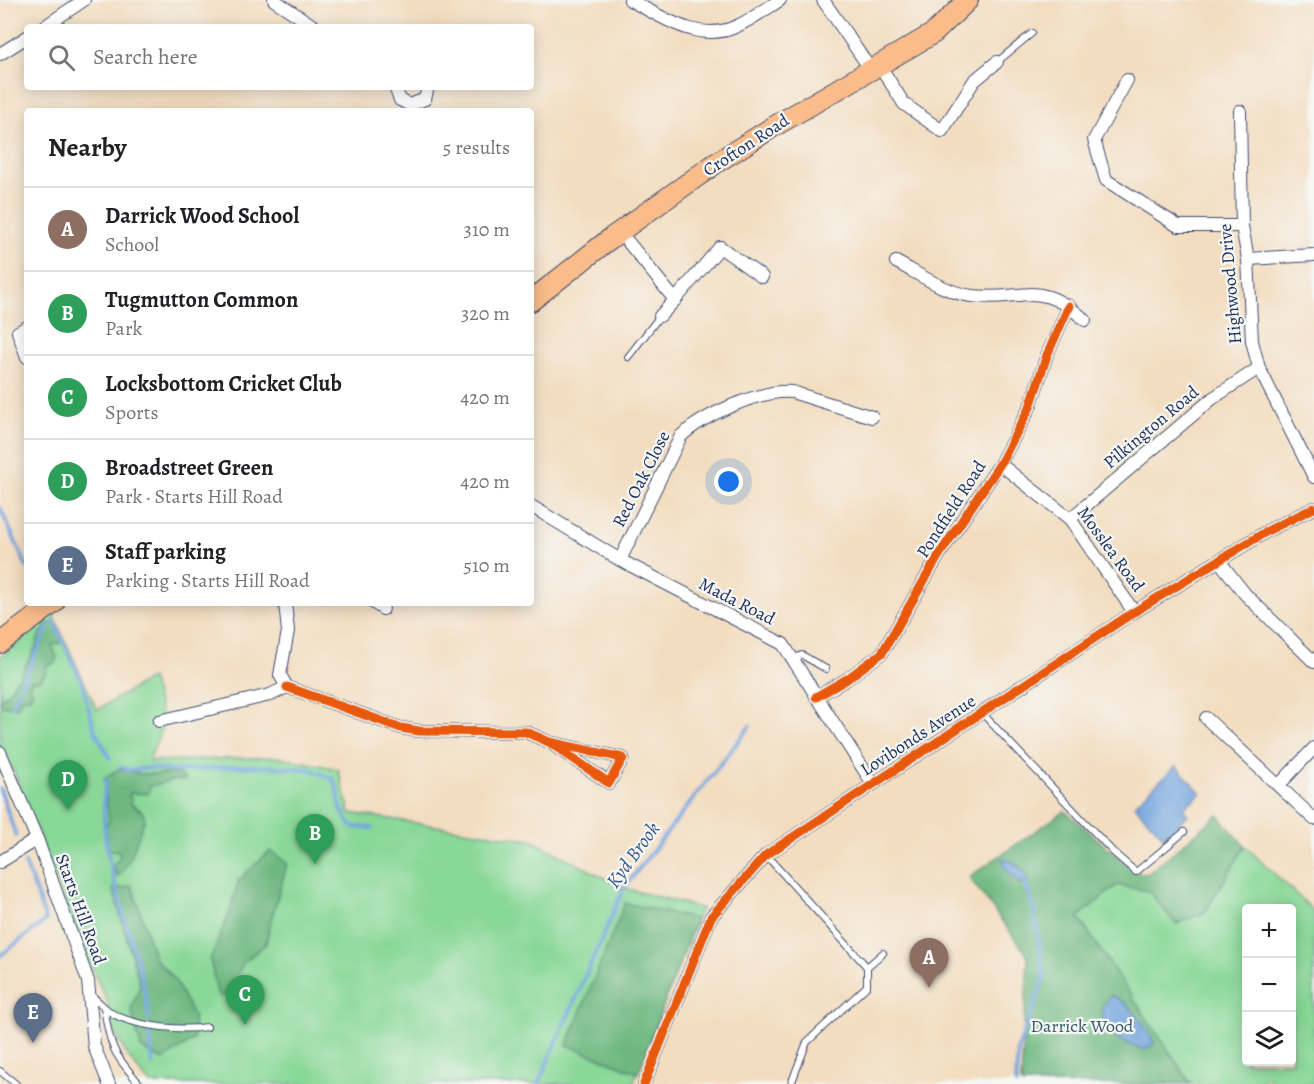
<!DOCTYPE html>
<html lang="en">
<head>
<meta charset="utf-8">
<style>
  body { margin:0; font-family:Alegreya,serif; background:#f2f2f2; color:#202124 }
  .controls { position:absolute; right:18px; bottom:18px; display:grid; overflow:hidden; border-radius:6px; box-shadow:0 3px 15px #0003 }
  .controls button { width:54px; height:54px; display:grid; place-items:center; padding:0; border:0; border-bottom:2px solid #e0e0e0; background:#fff; color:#202124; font:30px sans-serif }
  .you { position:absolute; left:729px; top:482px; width:21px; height:21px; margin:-15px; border:4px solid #fff; border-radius:50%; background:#1a73e8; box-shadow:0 0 0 9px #1a73e833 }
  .badge { display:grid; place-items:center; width:39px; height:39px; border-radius:50%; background:#d93025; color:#fff; font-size:20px; font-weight:700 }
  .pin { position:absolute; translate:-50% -50px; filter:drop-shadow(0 2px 3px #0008) }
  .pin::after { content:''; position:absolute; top:32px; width:21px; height:18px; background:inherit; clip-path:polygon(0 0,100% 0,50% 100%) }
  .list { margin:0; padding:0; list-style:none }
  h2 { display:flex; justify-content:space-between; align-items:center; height:78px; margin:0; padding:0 24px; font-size:26px }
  h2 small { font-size:20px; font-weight:400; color:#757577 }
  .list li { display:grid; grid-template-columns:39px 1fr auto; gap:18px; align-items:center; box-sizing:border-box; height:84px; padding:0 24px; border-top:2px solid #e0e0e0 }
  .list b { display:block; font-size:22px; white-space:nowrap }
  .list p { margin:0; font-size:20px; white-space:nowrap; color:#757577 }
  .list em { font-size:20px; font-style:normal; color:#757577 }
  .icon { flex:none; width:33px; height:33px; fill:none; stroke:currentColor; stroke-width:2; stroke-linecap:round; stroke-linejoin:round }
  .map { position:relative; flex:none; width:1314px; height:1084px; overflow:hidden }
  .search { position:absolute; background:#fff; box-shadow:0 3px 15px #0003; left:24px; top:24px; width:510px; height:66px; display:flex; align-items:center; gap:15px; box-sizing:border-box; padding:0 21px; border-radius:6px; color:#757577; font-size:22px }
  .panel { position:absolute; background:#fff; box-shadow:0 3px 15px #0003; left:24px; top:108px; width:510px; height:498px; border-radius:6px }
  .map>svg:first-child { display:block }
  .green { fill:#88d897; stroke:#52847a; stroke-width:1.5; fill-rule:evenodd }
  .forest { fill:#6eb880; stroke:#44746f; stroke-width:1.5 }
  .water { fill:#72a4de; stroke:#466a9e; stroke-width:1.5 }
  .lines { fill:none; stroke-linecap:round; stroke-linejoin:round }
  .stream { stroke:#72a4de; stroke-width:4 }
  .service-casing { stroke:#3b496d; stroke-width:8 }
  .minor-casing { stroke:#3b496d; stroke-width:14 }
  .primary-casing { stroke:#3b496d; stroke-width:22 }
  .service { stroke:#fff; stroke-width:6 }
  .minor { stroke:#fff; stroke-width:12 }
  .primary { stroke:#f9bc8a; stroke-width:20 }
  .cycleway-casing { stroke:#f6f6f2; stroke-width:13 }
  .cycleway { stroke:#e8590c; stroke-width:9 }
  .labels { text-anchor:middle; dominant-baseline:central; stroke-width:4.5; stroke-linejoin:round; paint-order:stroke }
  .street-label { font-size:18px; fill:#1b2f5e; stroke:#f6f6f2 }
  .park-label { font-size:18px; fill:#36596c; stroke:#f6f6f2 }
  .water-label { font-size:20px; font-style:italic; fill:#39588b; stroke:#f6f6f2 }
</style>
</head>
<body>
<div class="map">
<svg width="1314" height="1084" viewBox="0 0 1314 1084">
  <rect width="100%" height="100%" fill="#f6f6f2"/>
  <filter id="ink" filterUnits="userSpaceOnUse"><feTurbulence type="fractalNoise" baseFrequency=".0167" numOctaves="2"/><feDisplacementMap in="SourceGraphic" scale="12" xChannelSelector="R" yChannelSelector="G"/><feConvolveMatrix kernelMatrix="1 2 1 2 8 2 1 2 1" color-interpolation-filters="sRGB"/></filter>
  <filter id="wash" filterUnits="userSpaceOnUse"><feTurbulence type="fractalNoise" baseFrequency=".008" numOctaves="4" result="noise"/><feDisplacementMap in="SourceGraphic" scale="24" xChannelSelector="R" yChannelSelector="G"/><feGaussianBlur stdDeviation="1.35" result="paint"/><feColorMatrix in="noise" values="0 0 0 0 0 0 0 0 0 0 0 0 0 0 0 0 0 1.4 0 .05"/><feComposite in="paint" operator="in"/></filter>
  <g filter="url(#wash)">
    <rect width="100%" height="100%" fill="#f3ddc0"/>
    <g class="green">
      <polygon points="53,614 97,710 151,678 164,723 149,761 278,757 338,769 350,813 531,840 624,888 701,908 633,1084 150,1084 129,1058 114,1032 108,1003 87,959 12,767 0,773 0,657"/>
      <path d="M1245,846L1314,911V1084H1275L1268,1078L1250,1084H1191L1078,917L1117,885L1149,891L1176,924L1205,912ZM1246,908H1292V1062H1246Z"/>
    </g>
    <g class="forest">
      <path d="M50,623L57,625L63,638L60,643L52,645L57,657L55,663L46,666L47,671L41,680L31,681L29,688L33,692L30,697H23L17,707L1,705L0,700C13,690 38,649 39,634L45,629L43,624Z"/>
      <path d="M119,769L142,774H179L186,780H174L150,786L148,794L130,793L131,804L142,811L145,819C136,839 133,861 118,876L112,867L120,857L118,851L106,849L104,828L109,821L104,778Z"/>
      <polygon points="1065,811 1136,872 1147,874 1218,815 1245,846 1205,912 1176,924 1149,891 1117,885 1078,917 1191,1084 1021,1084 1028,956 969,877"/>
      <path d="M270,851L287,863C281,891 270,916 266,944L244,962L237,975L243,994L218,996L210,960L229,914L239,880Z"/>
      <polygon points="132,886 155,959 174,979 193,1015 194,1039 163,1060 141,1048 131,1010 140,985 113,889"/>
      <polygon points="625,903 696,919 638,1073 567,1045"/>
    </g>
    <g class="water">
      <polygon points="1176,766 1201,793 1183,809 1188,815 1164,837 1134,805"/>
      <path d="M1002,859C1014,860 1027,872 1029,884H1021L1005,868Z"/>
      <path d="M1111,995C1133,1005 1143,1022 1154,1043L1144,1050L1118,1039L1104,1025L1102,1008Z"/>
    </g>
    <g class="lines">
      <g class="stream">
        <polyline points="0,508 27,567"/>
        <polyline points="54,622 81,680 95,731 110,758"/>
        <polyline points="12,706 48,627"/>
        <polyline points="121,767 128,770 150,768 174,771 247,766 308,769 332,778 336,785 342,812 352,827 372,828"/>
        <path d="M106,780C93,862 140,939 149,1019"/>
        <polyline points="0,789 16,836"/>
        <polyline points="0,956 46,920 25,863"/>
        <polyline points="149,1027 153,1065"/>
        <polyline points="538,1084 624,888 750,726"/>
        <polyline points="1016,1084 1018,1049 1044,979 1034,909 1025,883"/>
      </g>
    </g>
  </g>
  <g filter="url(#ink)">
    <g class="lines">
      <g class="service-casing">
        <g id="service">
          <polyline points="997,62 1032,33"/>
          <polyline points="628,357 660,316"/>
          <polyline points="793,659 802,655 826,669"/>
          <polyline points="982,713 1114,853 1136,872 1184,832"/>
          <polyline points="766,855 867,967 867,986 807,1042 791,1084"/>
          <polyline points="867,967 883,953"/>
          <path d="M91,995C100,1002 107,1012 117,1016C142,1027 181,1031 207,1027"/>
          <path d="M104,1007C110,1047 113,1054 140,1084"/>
          <polyline points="0,1071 16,1084"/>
        </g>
      </g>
      <g class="minor-casing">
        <g id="minor">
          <polyline points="274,0 315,27"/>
          <path d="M630,0C662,17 698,43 735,27C751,20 766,9 780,0"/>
          <polyline points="823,0 871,70"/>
          <polyline points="44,27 84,0"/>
          <polyline points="0,54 27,37"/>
          <polyline points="880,66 904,104 942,131 974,81 997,62"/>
          <polyline points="1127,80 1094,140 1106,180 1178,226 1242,226"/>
          <polyline points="395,87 400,100 410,105 425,99 428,87"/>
          <polyline points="1240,111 1242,226 1248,259 1252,341 1259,368 1314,477"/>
          <polyline points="620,232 675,300 660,316"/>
          <polyline points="1248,259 1314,255"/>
          <path d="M896,262C919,274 946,293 972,296C1024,302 1037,277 1085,320"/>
          <polyline points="675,300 720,247 762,277"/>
          <polyline points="27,357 18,332 27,327"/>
          <polyline points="1000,464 1070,519 1134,612"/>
          <polyline points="531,506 620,560 783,644 873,784"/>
          <polyline points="1070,519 1213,398 1259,368"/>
          <path d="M620,560L681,436C704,415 761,389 792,392L872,417"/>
          <polyline points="1220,562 1245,594 1314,662"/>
          <polyline points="285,603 288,631 280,675 287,687"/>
          <polyline points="374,603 383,609"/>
          <polyline points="287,687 401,728 419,731 526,732 549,742 623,758 609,783 549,742"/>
          <polyline points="816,697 847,679 882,653 939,555 1000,464 1030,407 1047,355 1069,306"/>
          <polyline points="1206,718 1314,819"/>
          <polyline points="159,721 270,695 287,687"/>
          <polyline points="0,752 37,839 88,981 94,1046 109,1084"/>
          <polyline points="1279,785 1314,748"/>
          <polyline points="0,862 37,839"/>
          <polyline points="644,1084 711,917 766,855 1134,612 1269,530 1314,508"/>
        </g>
      </g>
      <g class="primary-casing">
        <g id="primary">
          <polyline points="531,301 611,238 716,163 773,127 934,33 968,0"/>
          <polyline points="0,643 54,603"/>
        </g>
      </g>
      <use href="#service" class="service"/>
      <use href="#minor" class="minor"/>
      <use href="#primary" class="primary"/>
      <g class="cycleway-casing">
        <g id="cycleway">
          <polyline points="287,687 401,728 419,731 526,732 549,742 623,758 609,783 549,742"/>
          <polyline points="816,697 847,679 882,653 939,555 1000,464 1030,407 1047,355 1069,306"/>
          <polyline points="644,1084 711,917 766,855 1134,612 1269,530 1314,508"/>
        </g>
      </g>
      <use href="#cycleway" class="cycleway"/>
    </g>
  </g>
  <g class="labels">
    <g class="street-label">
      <text transform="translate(746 145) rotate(-33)">Crofton Road</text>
      <text transform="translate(1230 284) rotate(-95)">Highwood Drive</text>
      <text transform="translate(1151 427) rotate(-40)">Pilkington Road</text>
      <text transform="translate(641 479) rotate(-63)">Red Oak Close</text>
      <text transform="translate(951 509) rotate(-57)">Pondfield Road</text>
      <text transform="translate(1111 549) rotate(54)">Mosslea Road</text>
      <text transform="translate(737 601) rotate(27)">Mada Road</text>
      <text transform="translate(918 735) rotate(-33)">Lovibonds Avenue</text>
      <text transform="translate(81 909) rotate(70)">Starts Hill Road</text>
    </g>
    <g class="park-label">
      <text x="1082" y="1026">Darrick Wood</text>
    </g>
    <g class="water-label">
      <text transform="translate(633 855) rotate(-54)">Kyd Brook</text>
    </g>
  </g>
</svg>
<div class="controls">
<button>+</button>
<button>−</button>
<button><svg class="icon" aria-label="layers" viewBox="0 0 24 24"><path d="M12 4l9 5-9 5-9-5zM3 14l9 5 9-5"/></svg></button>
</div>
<div class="you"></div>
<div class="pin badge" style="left:929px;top:988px;background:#8d6e63">A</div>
<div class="pin badge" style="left:315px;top:864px;background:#2e9e5b">B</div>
<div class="pin badge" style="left:245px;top:1025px;background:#2e9e5b">C</div>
<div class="pin badge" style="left:68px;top:810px;background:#2e9e5b">D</div>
<div class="pin badge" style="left:33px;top:1043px;background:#5c6f8a">E</div>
<div class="search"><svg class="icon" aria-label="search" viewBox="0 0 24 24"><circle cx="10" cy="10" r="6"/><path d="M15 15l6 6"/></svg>Search here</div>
<section class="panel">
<h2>Nearby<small>5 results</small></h2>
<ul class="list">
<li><span class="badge" style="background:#8d6e63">A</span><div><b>Darrick Wood School</b><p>School</p></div><em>310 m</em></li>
<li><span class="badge" style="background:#2e9e5b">B</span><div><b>Tugmutton Common</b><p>Park</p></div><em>320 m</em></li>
<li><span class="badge" style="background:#2e9e5b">C</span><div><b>Locksbottom Cricket Club</b><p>Sports</p></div><em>420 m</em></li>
<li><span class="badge" style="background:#2e9e5b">D</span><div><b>Broadstreet Green</b><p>Park · Starts Hill Road</p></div><em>420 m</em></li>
<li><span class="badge" style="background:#5c6f8a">E</span><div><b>Staff parking</b><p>Parking · Starts Hill Road</p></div><em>510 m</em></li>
</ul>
</section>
</div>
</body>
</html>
